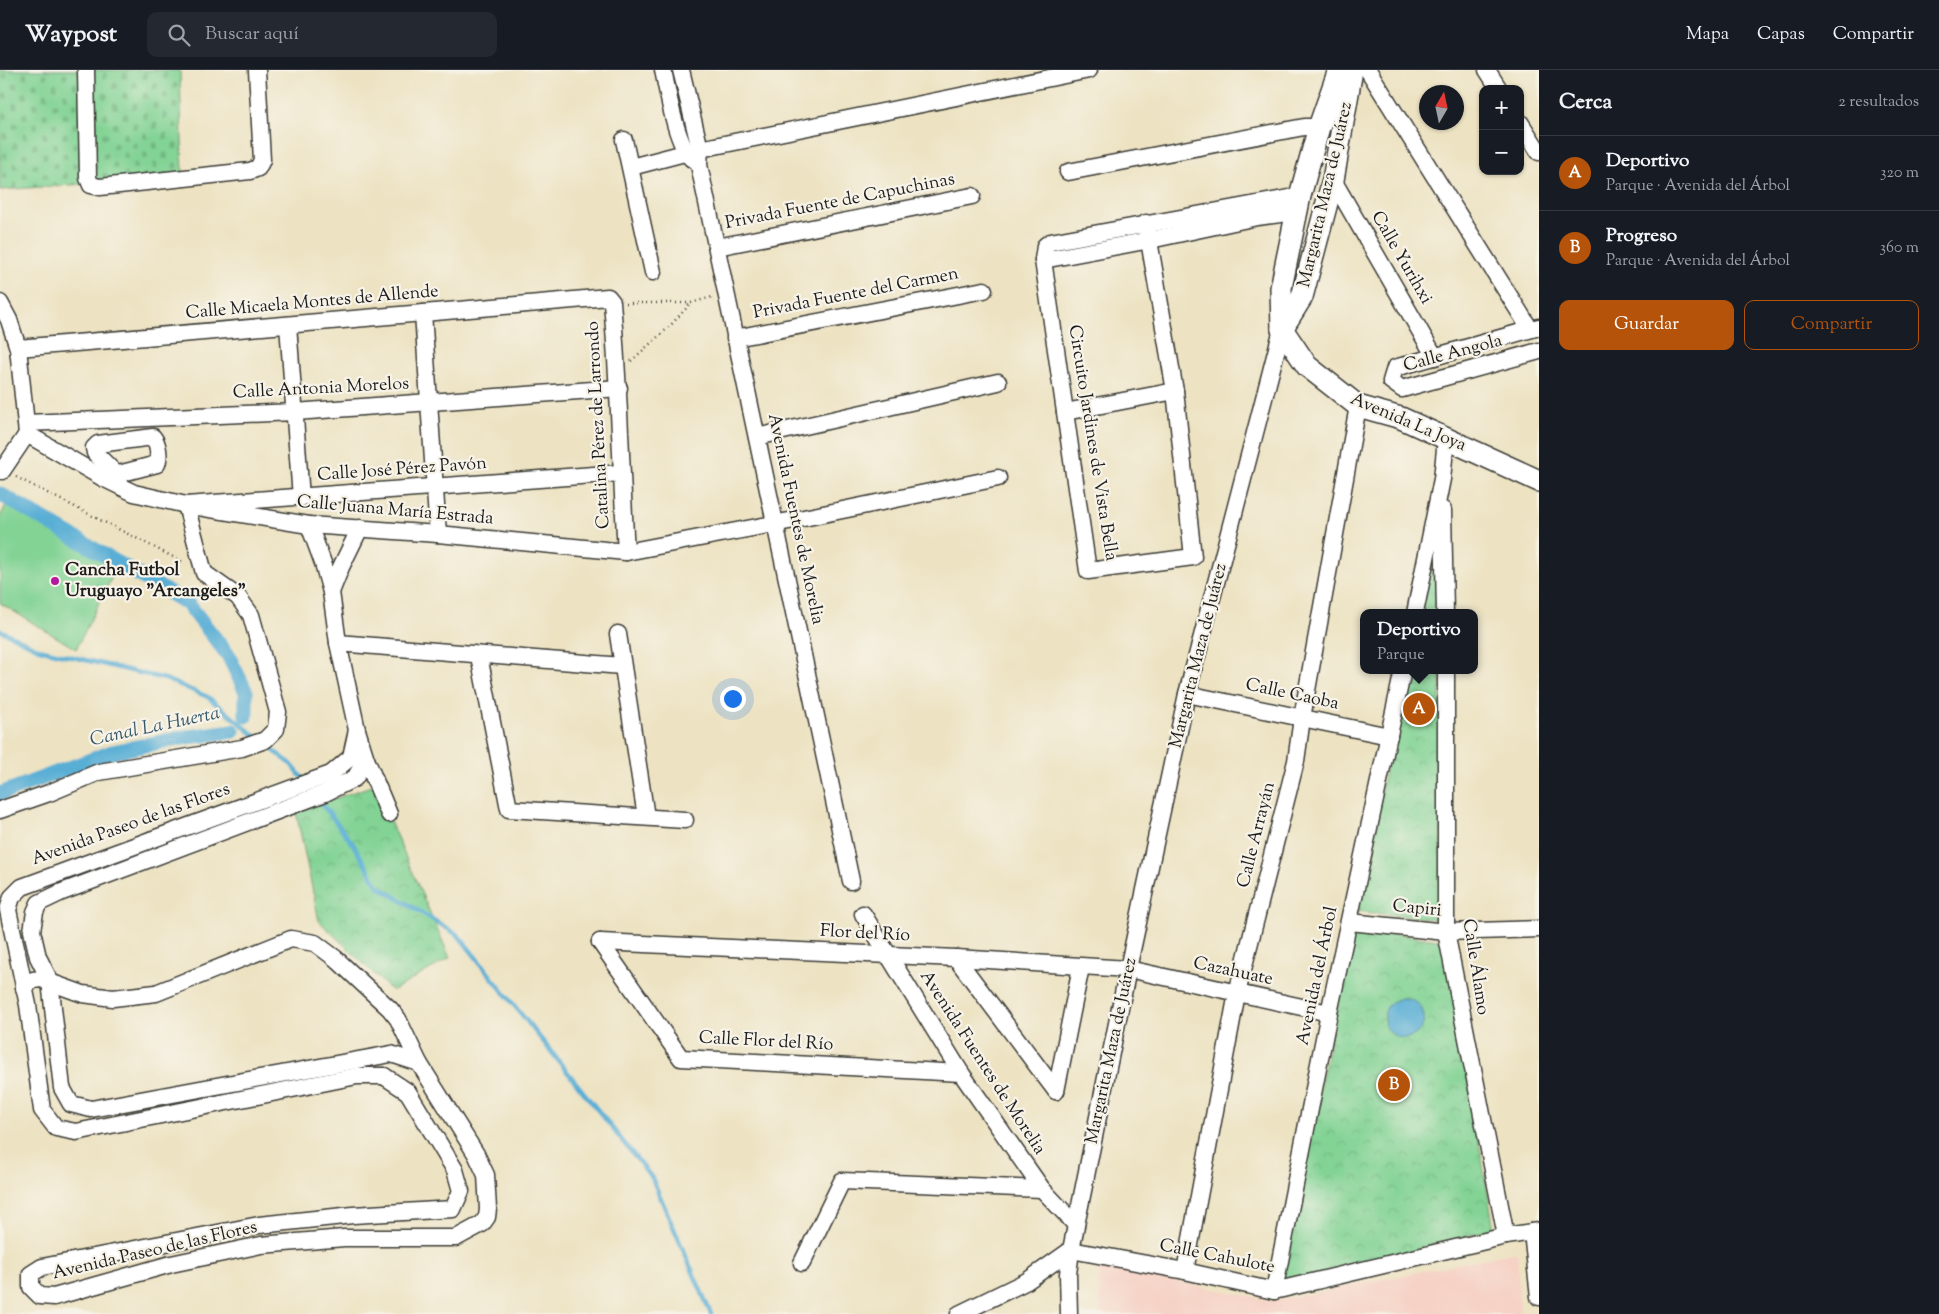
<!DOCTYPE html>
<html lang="es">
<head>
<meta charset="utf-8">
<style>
  body { margin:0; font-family:"Sorts Mill Goudy",serif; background:#242831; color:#f1f3f6 }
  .controls { position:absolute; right:15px; top:15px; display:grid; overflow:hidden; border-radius:10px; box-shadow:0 1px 4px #0004 }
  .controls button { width:45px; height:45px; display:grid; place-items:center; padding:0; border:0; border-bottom:1px solid #363941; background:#171b24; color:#f1f3f6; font:25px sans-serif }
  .compass { position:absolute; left:1419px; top:15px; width:45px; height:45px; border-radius:50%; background:#171b24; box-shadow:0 1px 4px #0004; rotate:9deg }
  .you { position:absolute; left:732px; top:628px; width:18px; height:18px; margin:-12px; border:4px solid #fff; border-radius:50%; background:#1a73e8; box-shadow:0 0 0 8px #1a73e833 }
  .badge { display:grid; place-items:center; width:32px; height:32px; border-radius:50%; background:#b45309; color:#fff; font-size:16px; font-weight:700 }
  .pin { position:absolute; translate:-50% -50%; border:2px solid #fff; box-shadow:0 1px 5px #0006 }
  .popup { position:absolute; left:1360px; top:539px; width:118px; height:65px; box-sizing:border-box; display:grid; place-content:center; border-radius:10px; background:#171b24; filter:drop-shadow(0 1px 4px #0005); font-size:16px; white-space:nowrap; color:#9ea1a6 }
  .popup b { font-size:19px; color:#f1f3f6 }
  .popup::after { content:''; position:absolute; left:50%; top:100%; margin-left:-10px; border:10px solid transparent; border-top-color:#171b24 }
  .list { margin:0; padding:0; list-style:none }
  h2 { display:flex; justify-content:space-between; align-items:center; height:65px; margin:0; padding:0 20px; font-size:21px }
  h2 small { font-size:16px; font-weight:400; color:#9ea1a6 }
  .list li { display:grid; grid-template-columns:32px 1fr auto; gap:15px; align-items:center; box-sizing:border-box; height:75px; padding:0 20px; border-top:1px solid #363941 }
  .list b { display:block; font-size:19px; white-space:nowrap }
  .list p { margin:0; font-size:16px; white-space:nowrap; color:#9ea1a6 }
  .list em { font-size:16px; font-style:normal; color:#9ea1a6 }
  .actions { display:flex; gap:10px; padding:15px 20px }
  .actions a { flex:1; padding:11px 0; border:1px solid #b45309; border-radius:10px; text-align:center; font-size:18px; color:#b45309 }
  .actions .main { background:#b45309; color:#fff }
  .icon { flex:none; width:28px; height:28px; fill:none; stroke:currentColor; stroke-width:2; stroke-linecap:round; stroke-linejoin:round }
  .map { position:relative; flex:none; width:1539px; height:1244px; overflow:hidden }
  header { display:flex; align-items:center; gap:30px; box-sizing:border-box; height:70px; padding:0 25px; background:#171b24; border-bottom:1px solid #363941 }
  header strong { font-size:24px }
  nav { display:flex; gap:28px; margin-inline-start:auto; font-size:18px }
  .search { width:350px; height:45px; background:#242831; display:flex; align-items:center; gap:12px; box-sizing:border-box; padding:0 18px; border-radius:10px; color:#9ea1a6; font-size:19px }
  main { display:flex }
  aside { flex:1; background:#171b24 }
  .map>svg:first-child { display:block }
  .built { fill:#f6d1c5 }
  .grass { fill:#82d394; stroke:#4f7858 }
  .cemetery { fill:url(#cemetery-stones); stroke:#4f7858 }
  .park { fill:url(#park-crowns); stroke:#4f7858 }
  .water { fill:#59aed5; stroke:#3a6578 }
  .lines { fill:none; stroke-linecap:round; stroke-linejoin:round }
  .stream { stroke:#59aed5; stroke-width:4.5 }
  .canal { stroke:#59aed5; stroke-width:15 }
  .minor-casing { stroke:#3b3a35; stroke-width:19 }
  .major-casing { stroke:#3b3a35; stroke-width:24 }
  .path { stroke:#3b3a35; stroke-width:2.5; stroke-dasharray:1 4; stroke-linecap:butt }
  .minor { stroke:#fff; stroke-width:16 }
  .major { stroke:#fff; stroke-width:21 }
  .poi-dot { fill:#b5179e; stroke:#f7f3e8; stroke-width:2 }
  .labels { text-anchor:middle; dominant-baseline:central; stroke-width:4.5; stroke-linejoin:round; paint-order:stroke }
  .street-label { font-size:18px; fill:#1c1c1c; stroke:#f7f3e8 }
  .poi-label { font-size:18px; font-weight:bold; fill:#1c1c1c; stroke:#f7f3e8; text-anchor:start }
  .water-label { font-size:19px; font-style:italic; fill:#345666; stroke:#f7f3e8 }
</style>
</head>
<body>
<header>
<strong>Waypost</strong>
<div class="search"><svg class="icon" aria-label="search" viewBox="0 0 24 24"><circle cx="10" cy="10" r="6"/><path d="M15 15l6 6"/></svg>Buscar aquí</div>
<nav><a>Mapa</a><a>Capas</a><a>Compartir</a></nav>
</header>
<main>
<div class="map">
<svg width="1539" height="1244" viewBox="0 0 1539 1244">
  <defs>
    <pattern id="cemetery-stones" width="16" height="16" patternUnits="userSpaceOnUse" patternTransform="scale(1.25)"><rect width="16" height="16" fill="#82d394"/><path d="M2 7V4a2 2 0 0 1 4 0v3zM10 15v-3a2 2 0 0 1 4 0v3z" fill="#70b57f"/></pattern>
    <pattern id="park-crowns" width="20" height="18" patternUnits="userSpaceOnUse" patternTransform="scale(1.25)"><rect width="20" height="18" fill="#82d394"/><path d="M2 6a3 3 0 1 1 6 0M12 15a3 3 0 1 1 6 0" fill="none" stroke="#70b57f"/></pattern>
  </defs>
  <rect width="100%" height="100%" fill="#f7f3e8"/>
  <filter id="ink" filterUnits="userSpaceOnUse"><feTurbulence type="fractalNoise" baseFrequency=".02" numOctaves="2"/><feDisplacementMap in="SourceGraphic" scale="10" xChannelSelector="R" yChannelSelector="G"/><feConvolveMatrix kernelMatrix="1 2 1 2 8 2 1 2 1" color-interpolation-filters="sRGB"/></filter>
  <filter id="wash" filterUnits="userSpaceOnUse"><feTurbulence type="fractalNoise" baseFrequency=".0096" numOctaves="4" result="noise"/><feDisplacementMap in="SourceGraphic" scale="20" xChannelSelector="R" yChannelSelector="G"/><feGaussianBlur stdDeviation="1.12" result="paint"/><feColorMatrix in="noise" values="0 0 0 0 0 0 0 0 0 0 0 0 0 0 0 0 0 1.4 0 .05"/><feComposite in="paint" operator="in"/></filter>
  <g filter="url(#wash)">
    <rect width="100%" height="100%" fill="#ede3c3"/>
    <polygon class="built" points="1517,1182 1520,1244 1100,1244 1099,1196 1274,1231"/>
    <polygon class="grass" points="11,425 121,489 76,579 0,533 0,447"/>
    <polygon class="cemetery" points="0,0 180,0 183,107 0,120"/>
    <g class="park">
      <polygon points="1440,437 1440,543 1418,543"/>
      <polygon points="1406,600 1440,600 1441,850 1356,841"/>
      <polygon points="374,715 450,888 392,921 319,851 296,742"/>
      <polygon points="1355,858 1444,871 1494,1159 1276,1217"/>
    </g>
    <circle class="water" cx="1404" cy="948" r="20"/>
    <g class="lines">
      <g class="stream">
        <polyline points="0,560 39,579 165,609 208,627 259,669"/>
        <polyline points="265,674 291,694 303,709"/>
        <polyline points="318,729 353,774 378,816 458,865 652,1108 711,1244"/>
      </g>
      <g class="canal">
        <polyline points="0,424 188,534 228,585 246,622 246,646"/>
        <polyline points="0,724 112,682 180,668 233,661"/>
      </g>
    </g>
  </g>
  <g filter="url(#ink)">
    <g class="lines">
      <g class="minor-casing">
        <g id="minor">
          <polyline points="86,0 88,108 91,115 100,117 250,101 258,98 262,90 257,0"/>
          <path d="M663,0C668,23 676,74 692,89"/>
          <polyline points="681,0 700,79 699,95 851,811"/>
          <polyline points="1368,0 1530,259"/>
          <polyline points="1487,0 1499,19"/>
          <polyline points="1520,52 1539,82"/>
          <polyline points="624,70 653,202"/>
          <polyline points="631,97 700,79 1089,0"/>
          <polyline points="1068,102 1304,57 1319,57"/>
          <polyline points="1333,110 1435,287"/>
          <polyline points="1146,153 1175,321 1193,487 1088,501 1043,190 1045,176 1050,172 1300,126"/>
          <polyline points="717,177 972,126"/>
          <polyline points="1043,190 1150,170 1257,147 1296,142"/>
          <polyline points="0,233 9,250 18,278 27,364"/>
          <polyline points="423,243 438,464"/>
          <polyline points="288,255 301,428"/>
          <polyline points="1539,257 1395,298 1391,311 1402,319 1539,281"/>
          <polyline points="735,268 984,220"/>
          <path d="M18,278L608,227L612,232C619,315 621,398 626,482"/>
          <polyline points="1065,342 1175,321"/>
          <polyline points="26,353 295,342 619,318"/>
          <polyline points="27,364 103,408 134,423 186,435 309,455 438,464 626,482 789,451 998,408"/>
          <polyline points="757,367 998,312"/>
          <polyline points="0,400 2,401 27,364"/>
          <path d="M103,408L157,394C160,386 158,373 153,367L98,374L94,378L95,383L116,404"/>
          <polyline points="1443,440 1445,543"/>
          <polyline points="309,455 323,493 331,522 338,573 357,660 366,689 389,744"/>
          <polyline points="331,522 341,497 360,458"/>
          <polyline points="1415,543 1442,409 1446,369"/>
          <polyline points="618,564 646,747"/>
          <polyline points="338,573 622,596"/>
          <polyline points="479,586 509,739 685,750"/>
          <polyline points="1446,600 1446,862 1506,1166"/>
          <polyline points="1187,624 1389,666"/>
          <polyline points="357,660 351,687 331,704 22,817 12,827 8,840 28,935 42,1040 56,1058 76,1062 357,1006 384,1006"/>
          <polyline points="366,689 355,708 325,723 62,822 39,833 35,842 32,861 38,887 50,911 62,1018 71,1034 91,1039 391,984 419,993"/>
          <polyline points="0,740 49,723 99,702 242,678 265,670 276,659 278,642 251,545 238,527 204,503 186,435 621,403"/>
          <polyline points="863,844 961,1003 1042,1119 1076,1155"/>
          <polyline points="1350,852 1446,862 1539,859"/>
          <polyline points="600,872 956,888 1128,899 1329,943"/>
          <polyline points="600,872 681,988 961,1003"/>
          <polyline points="956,888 1056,1021"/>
          <polyline points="24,918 33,910 41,909 83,924 113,928 156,923 291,869 315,873 335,888 390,939 398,949 419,993 476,1084 486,1105 488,1139 487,1147 482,1154 456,1168 344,1168 261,1175 171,1194 54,1227 40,1226 31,1217 31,1204 42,1197 259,1155 353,1145 453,1139 461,1121 455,1100 408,1022 384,1006"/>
          <polyline points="1056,1021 1081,897"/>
          <polyline points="1532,1162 1539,1227"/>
          <polyline points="802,1193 842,1111 1042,1119"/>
          <polyline points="1185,1201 1237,923 1296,691 1302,648 1358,336"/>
          <polyline points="1274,1221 1329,943 1403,600"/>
          <polyline points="959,1244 1027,1211 1071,1180 1185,1201 1274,1221 1506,1166 1539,1161"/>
          <polyline points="1069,1244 1068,1204 1071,1180 1128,899 1187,624 1282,259"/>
        </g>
      </g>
      <g class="major-casing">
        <g id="major">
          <polyline points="1339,0 1319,57 1300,126 1281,218 1282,259 1307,296 1358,336 1401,348 1539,411"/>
          <polyline points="1282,259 1302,227 1333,110 1352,0"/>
        </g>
      </g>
      <g class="path">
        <polyline points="626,233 691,233 712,227"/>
        <polyline points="631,291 669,257 691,233"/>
        <polyline points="16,407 185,493"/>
      </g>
      <use href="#minor" class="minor"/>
      <use href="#major" class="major"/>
    </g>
  </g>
  <circle class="poi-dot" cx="55" cy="511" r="5"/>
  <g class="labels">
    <g class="street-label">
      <text transform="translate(1326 125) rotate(-77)">Margarita Maza de Juárez</text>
      <text transform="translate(840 132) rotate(-11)">Privada Fuente de Capuchinas</text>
      <text transform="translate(1401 188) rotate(60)">Calle Yurihxi</text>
      <text transform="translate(856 224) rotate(-11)">Privada Fuente del Carmen</text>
      <text transform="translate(312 233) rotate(-5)">Calle Micaela Montes de Allende</text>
      <text transform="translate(1453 284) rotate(-15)">Calle Angola</text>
      <text transform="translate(321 319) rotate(-3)">Calle Antonia Morelos</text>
      <text transform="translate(1408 353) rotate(23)">Avenida La Joya</text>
      <text transform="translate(599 355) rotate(-93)">Catalina Pérez de Larrondo</text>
      <text transform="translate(1092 373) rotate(81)">Circuito Jardines de Vista Bella</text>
      <text transform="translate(402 400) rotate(-4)">Calle José Pérez Pavón</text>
      <text transform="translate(395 441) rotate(5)">Calle Juana María Estrada</text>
      <text transform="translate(795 449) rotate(78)">Avenida Fuentes de Morelia</text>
      <text transform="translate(1199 586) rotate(-76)">Margarita Maza de Juárez</text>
      <text transform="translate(1292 625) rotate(12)">Calle Caoba</text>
      <text transform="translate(131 755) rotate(-20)">Avenida Paseo de las Flores</text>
      <text transform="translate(1257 765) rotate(-76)">Calle Arrayán</text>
      <text transform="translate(1417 839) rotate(6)">Capiri</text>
      <text transform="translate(865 864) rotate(3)">Flor del Río</text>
      <text transform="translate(1475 897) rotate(81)">Calle Álamo</text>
      <text transform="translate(1233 902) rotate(12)">Cazahuate</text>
      <text transform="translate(1318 906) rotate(-78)">Avenida del Árbol</text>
      <text transform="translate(766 972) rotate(3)">Calle Flor del Río</text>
      <text transform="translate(1112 981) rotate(-78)">Margarita Maza de Juárez</text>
      <text transform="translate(982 993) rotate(57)">Avenida Fuentes de Morelia</text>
      <text transform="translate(155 1181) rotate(-13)">Avenida Paseo de las Flores</text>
      <text transform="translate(1217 1187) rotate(11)">Calle Cahulote</text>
    </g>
    <g class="poi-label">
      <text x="65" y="501">Cancha Futbol<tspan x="65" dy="21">Uruguayo "Arcangeles"</tspan></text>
    </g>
    <g class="water-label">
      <text transform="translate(155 657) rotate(-12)">Canal La Huerta</text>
    </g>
  </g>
</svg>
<div class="controls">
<button>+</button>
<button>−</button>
</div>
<svg class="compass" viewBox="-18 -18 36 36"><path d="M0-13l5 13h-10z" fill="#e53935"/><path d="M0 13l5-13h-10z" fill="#9ea1a6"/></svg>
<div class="you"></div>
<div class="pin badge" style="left:1419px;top:639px">A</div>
<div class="popup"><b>Deportivo</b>Parque</div>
<div class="pin badge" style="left:1394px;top:1015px">B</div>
</div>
<aside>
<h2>Cerca<small>2 resultados</small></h2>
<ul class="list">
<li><span class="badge">A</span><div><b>Deportivo</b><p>Parque · Avenida del Árbol</p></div><em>320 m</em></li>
<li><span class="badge">B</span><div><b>Progreso</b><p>Parque · Avenida del Árbol</p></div><em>360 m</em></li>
</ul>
<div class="actions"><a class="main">Guardar</a><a>Compartir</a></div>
</aside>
</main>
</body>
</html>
